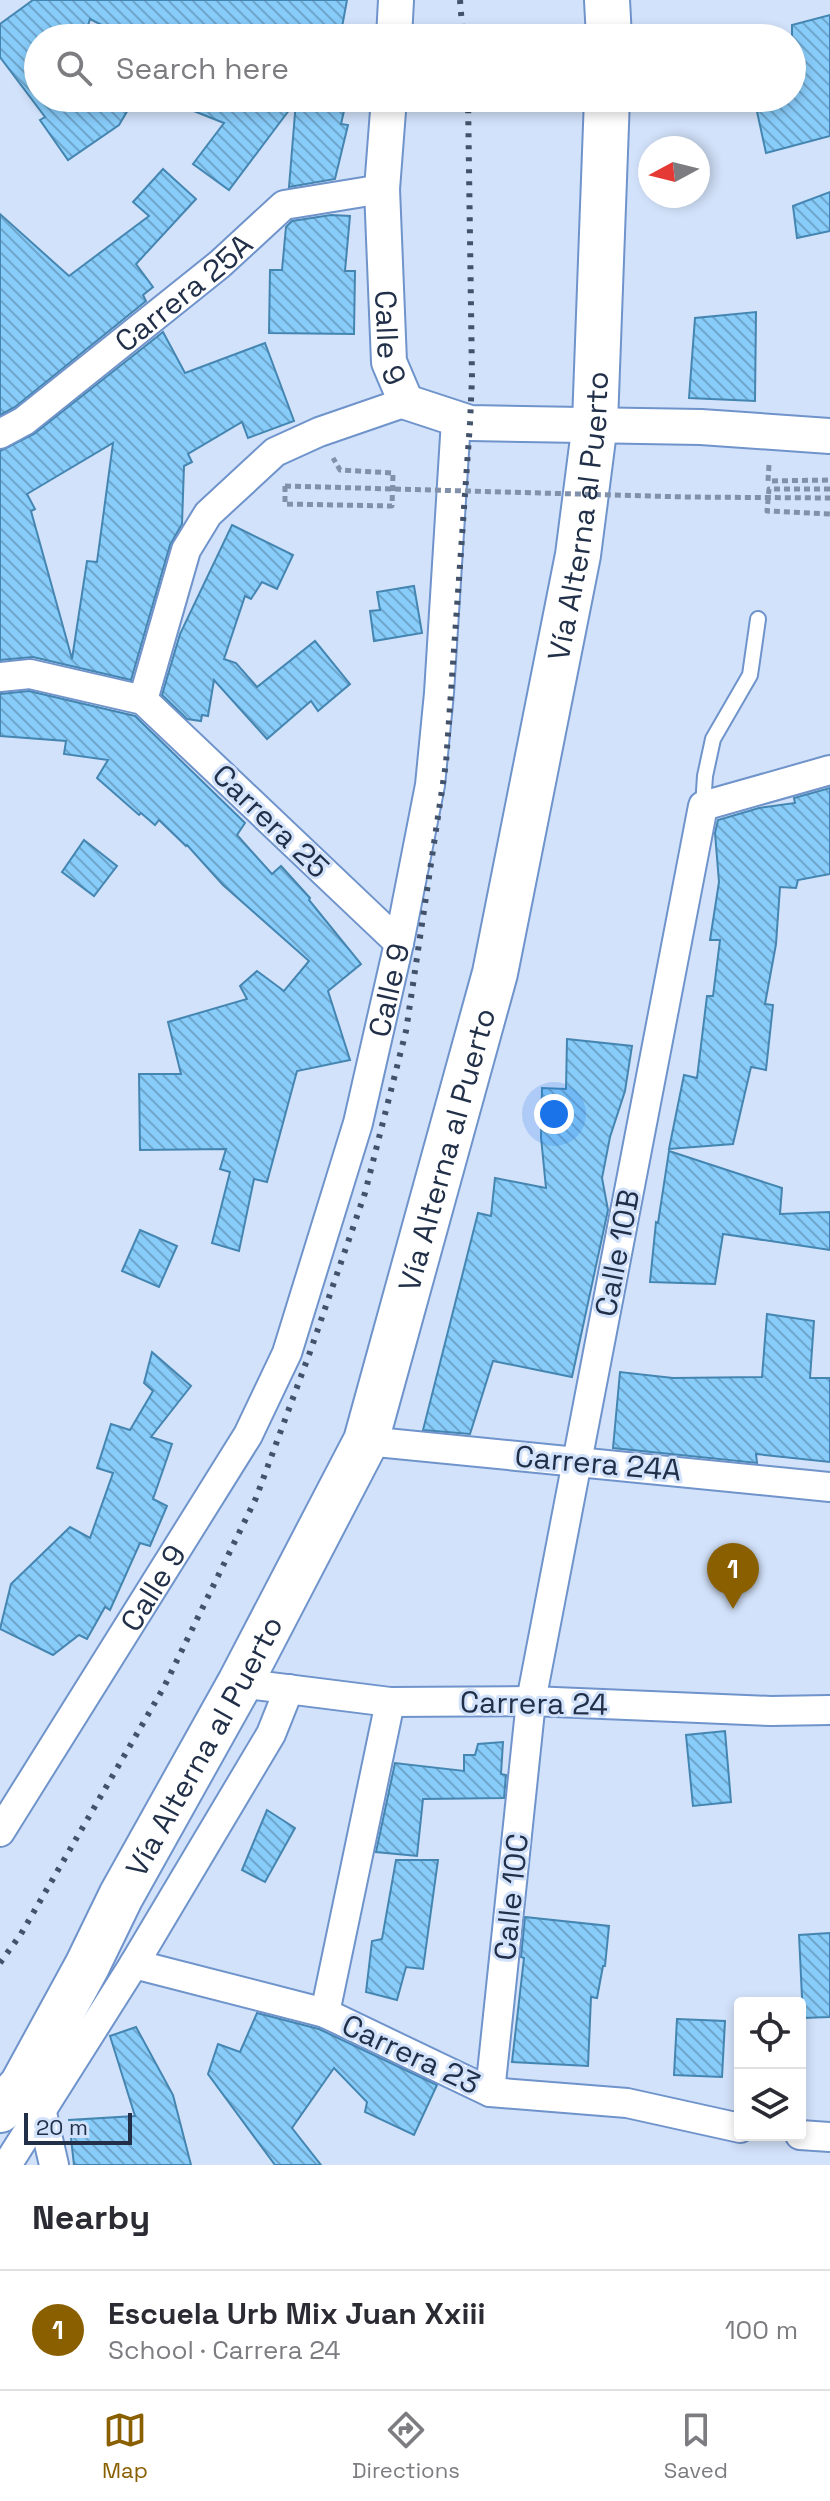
<!DOCTYPE html>
<html lang="en">
<head>
<meta charset="utf-8">
<style>
  body { margin:0; font-family:"Space Grotesk",sans-serif; background:#f7f7f7; color:#2b2b33 }
  .controls { position:absolute; right:24px; bottom:24px; display:grid; overflow:hidden; border-radius:8px; box-shadow:0 4px 12px #0003 }
  .controls button { width:72px; height:72px; display:grid; place-items:center; padding:0; border:0; border-bottom:2px solid #e1e1e2; background:#fff; color:#2b2b33; font:40px sans-serif }
  .compass { position:absolute; left:638px; top:136px; width:72px; height:72px; border-radius:50%; background:#fff; box-shadow:0 4px 12px #0003; rotate:263deg }
  .scale { position:absolute; left:24px; bottom:20px; width:108px; box-sizing:border-box; padding-left:8px; border:4px solid #213048; border-top:0; font-size:22px; line-height:28px; white-space:nowrap; color:#213048; -webkit-text-stroke:6px #d2e2fa; paint-order:stroke }
  .you { position:absolute; left:554px; top:1114px; width:28px; height:28px; margin:-20px; border:6px solid #fff; border-radius:50%; background:#1a73e8; box-shadow:0 0 0 12px #1a73e833 }
  .badge { display:grid; place-items:center; width:52px; height:52px; border-radius:50%; background:#895f00; color:#fff; font-size:26px; font-weight:700 }
  .pin { position:absolute; translate:-50% -66px; filter:drop-shadow(0 2px 4px #0008) }
  .pin::after { content:''; position:absolute; top:42px; width:28px; height:24px; background:inherit; clip-path:polygon(0 0,100% 0,50% 100%) }
  .list { margin:0; padding:0; list-style:none }
  h2 { display:flex; justify-content:space-between; align-items:center; height:104px; margin:0; padding:0 32px; font-size:34px }
  h2 small { font-size:26px; font-weight:400; color:#7c7c81 }
  .list li { display:grid; grid-template-columns:52px 1fr auto; gap:24px; align-items:center; box-sizing:border-box; height:120px; padding:0 32px; border-top:2px solid #e1e1e2 }
  .list b { display:block; font-size:30px; white-space:nowrap }
  .list p { margin:0; font-size:26px; white-space:nowrap; color:#7c7c81 }
  .list em { font-size:26px; font-style:normal; color:#7c7c81 }
  .icon { flex:none; width:44px; height:44px; fill:none; stroke:currentColor; stroke-width:2; stroke-linecap:round; stroke-linejoin:round }
  .map { position:relative; flex:none; width:830px; height:2165px; overflow:hidden }
  .search { position:absolute; background:#fff; box-shadow:0 4px 12px #0003; left:24px; right:24px; top:24px; height:88px; display:flex; align-items:center; gap:20px; box-sizing:border-box; padding:0 28px; border-radius:44px; color:#7c7c81; font-size:30px }
  .sheet { height:224px; background:#fff }
  nav { display:flex; justify-content:space-around; align-items:center; box-sizing:border-box; height:112px; border-top:2px solid #e1e1e2; background:#fff; font-size:22px; color:#7c7c81 }
  nav a { display:grid; justify-items:center; gap:4px }
  nav .on { color:#895f00 }
  .map>svg:first-child { display:block }
  .building { fill:url(#building-back-hatch); stroke:#4486b1; stroke-width:2; fill-rule:evenodd }
  .lines { fill:none; stroke-linecap:round; stroke-linejoin:round }
  .service-casing { stroke:#6f93cb; stroke-width:18 }
  .minor-casing { stroke:#6f93cb; stroke-width:32 }
  .tertiary-casing { stroke:#6f93cb; stroke-width:38 }
  .primary-casing { stroke:#6f93cb; stroke-width:48 }
  .path { stroke:#8191a9; stroke-width:5; stroke-dasharray:6 4; stroke-linecap:butt }
  .service { stroke:#fff; stroke-width:14 }
  .minor { stroke:#fff; stroke-width:28 }
  .tertiary { stroke:#fff; stroke-width:34 }
  .primary { stroke:#fff; stroke-width:44 }
  .rail { stroke:#42526a; stroke-width:6; stroke-dasharray:4 8; stroke-linecap:butt }
  .path-bridge { stroke:#8191a9; stroke-width:5; stroke-dasharray:6 4; stroke-linecap:butt }
  .labels { text-anchor:middle; dominant-baseline:central; stroke-width:6; stroke-linejoin:round; paint-order:stroke }
  .street-label { font-size:30px; fill:#213048; stroke:#d2e2fa }
</style>
</head>
<body>
<div class="map">
<svg width="830" height="2165" viewBox="0 0 830 2165">
  <defs>
    <pattern id="building-back-hatch" width="6" height="6" patternUnits="userSpaceOnUse" patternTransform="scale(2)"><rect width="6" height="6" fill="#88ccfa"/><path d="M-1 5l2 2M0 0l6 6M5-1l2 2" fill="none" stroke="#6fa6cc"/></pattern>
  </defs>
  <rect width="100%" height="100%" fill="#d2e2fa"/>
  <g class="building">
    <polygon points="33,0 347,0 340,38 127,38 90,19 84,38 38,38 38,98 135,98 119,125 68,160 40,120 45,117 0,57 0,24"/>
    <polygon points="830,15 830,136 766,153 756,107 792,98 792,25"/>
    <polygon points="166,98 347,98 341,124 348,125 335,179 289,187 296,101 229,190 193,164 224,123 166,100"/>
    <polygon points="163,169 196,199 136,264 153,287 143,295 146,301 15,407 0,415 0,214 69,276 149,216 133,202"/>
    <polygon points="830,192 830,231 797,238 793,206"/>
    <polygon points="331,215 350,216 345,271 355,271 354,334 269,333 270,270 282,270 286,227 292,221"/>
    <polygon points="756,312 755,401 689,398 695,318"/>
    <path d="M163,332L185,373L265,343L294,421L248,438L242,422L188,454L192,462L184,466L182,524L170,545L131,680L33,657L0,660V451L34,434ZM113,443L97,562L87,561L72,659L31,511L35,509L27,494Z"/>
    <polygon points="232,525 293,555 277,589 262,582 251,599 245,596 224,659 236,663 257,687 315,641 350,684 318,711 311,701 267,739 214,680 208,716 202,715 201,721 187,719 162,695 180,634"/>
    <polygon points="414,586 422,633 374,641 370,611 380,610 377,592"/>
    <polygon points="29,691 135,716 245,823 237,835 272,874 281,866 310,898 309,900 361,964 328,991 350,1060 297,1071 267,1182 254,1179 239,1251 212,1243 230,1172 220,1169 226,1149 140,1150 139,1074 181,1074 168,1022 247,999 240,986 257,971 284,991 309,961 223,885 187,845 186,846 159,820 155,825 141,813 139,815 97,778 108,760 64,754 66,741 0,736 0,694"/>
    <polygon points="830,788 830,874 798,880 796,888 780,887 776,944 765,1004 773,1005 766,1070 751,1067 733,1144 669,1149 684,1075 697,1078 707,996 713,996 720,940 710,940 719,882 715,833 718,820 759,808 795,803 794,798"/>
    <polygon points="84,840 117,866 94,896 62,872"/>
    <polygon points="567,1039 632,1046 625,1091 610,1137 602,1178 608,1210 572,1377 493,1361 470,1434 423,1430 478,1213 491,1216 495,1178 546,1188 541,1137 542,1088 566,1089"/>
    <polygon points="669,1151 782,1188 780,1214 830,1212 830,1250 723,1234 715,1284 650,1282 656,1222 658,1223"/>
    <polygon points="140,1230 177,1246 159,1287 122,1271"/>
    <polygon points="767,1314 814,1321 810,1378 830,1378 830,1462 756,1454 757,1463 613,1448 620,1372 673,1378 762,1377"/>
    <polygon points="152,1352 191,1386 151,1437 172,1444 153,1499 167,1506 150,1546 140,1543 110,1610 105,1607 87,1639 79,1635 53,1655 0,1629 11,1584 70,1527 90,1538 113,1473 97,1468 111,1424 130,1430 153,1391 144,1383"/>
    <polygon points="725,1731 731,1802 693,1806 686,1735"/>
    <polygon points="503,1742 501,1774 506,1775 504,1798 423,1799 417,1856 376,1852 395,1763 464,1771 464,1755 475,1755 478,1744"/>
    <polygon points="267,1810 295,1828 265,1882 242,1870"/>
    <polygon points="396,1860 438,1860 423,1969 406,1967 397,2000 366,1992 372,1941 382,1939"/>
    <polygon points="525,1917 609,1926 605,1966 603,1966 597,1998 591,1997 588,2066 512,2062 524,1958 521,1957"/>
    <polygon points="830,1933 830,2017 803,2018 799,1935"/>
    <polygon points="257,2013 319,2029 437,2085 414,2135 365,2112 367,2102 334,2068 292,2128 321,2165 275,2165 208,2074 218,2044 240,2052"/>
    <polygon points="677,2019 725,2021 722,2077 674,2075"/>
    <polygon points="136,2027 173,2095 191,2165 74,2165 69,2120 135,2116 110,2036"/>
  </g>
  <g class="lines">
    <g class="service-casing">
      <polyline id="service" points="703,806 705,776 713,739 750,675 758,619"/>
    </g>
    <g class="minor-casing">
      <g id="minor">
        <path id="s1" d="M0,434L24,421L220,264L284,205L382,189"/>
        <polyline points="0,677 30,674 143,700 399,943"/>
        <polyline points="143,700 186,550 208,514 275,452 319,432 406,402"/>
        <polyline points="366,1441 830,1487"/>
        <polyline points="240,1683 390,1702 531,1701 771,1711 830,1710"/>
        <path id="s2" d="M0,1832L248,1435L287,1353L358,1123L399,943L430,785L439,693L456,420"/>
        <polyline points="134,1964 325,2013 490,2092 627,2103 740,2128"/>
        <polyline points="325,2013 390,1702"/>
        <polyline points="490,2092 531,1701 703,806 830,770"/>
        <polyline points="42,2113 54,2165"/>
        <polyline points="800,2135 830,2137"/>
        <polyline points="7,2165 134,1964 271,1734 289,1689"/>
      </g>
    </g>
    <g class="tertiary-casing">
      <g id="tertiary">
        <polyline points="394,38 396,0"/>
        <path id="s3" d="M389,98L382,189L389,362L406,402L470,423L701,427L830,436"/>
      </g>
    </g>
    <g class="primary-casing">
      <g id="primary">
        <polyline points="607,0 609,38"/>
        <path id="s4" d="M0,2110L22,2085L87,1966L121,1896L240,1683L366,1441L495,973L578,555L595,423L607,98"/>
      </g>
    </g>
    <g class="path">
      <polyline points="769,465 768,481 830,480"/>
      <polyline points="285,486 285,504 392,506 393,473 340,470 333,458"/>
      <polyline points="830,489 769,489 767,511 830,514"/>
    </g>
    <use href="#service" class="service"/>
    <use href="#minor" class="minor"/>
    <use href="#tertiary" class="tertiary"/>
    <use href="#primary" class="primary"/>
    <g class="rail">
      <polyline points="460,0 463,38"/>
      <polyline points="0,1963 21,1934 164,1687 256,1498 310,1352 365,1193 406,1031 446,763 470,423 472,378 468,98"/>
    </g>
    <polyline class="path-bridge" points="285,486 686,497 830,498"/>
  </g>
  <g class="labels">
    <g class="street-label">
      <text stroke="none"><textPath href="#s1" startOffset="232">Carrera 25A</textPath></text>
      <text stroke="none"><textPath href="#s3" startOffset="240">Calle 9</textPath></text>
      <text stroke="none"><textPath href="#s4" startOffset="1714">Vía Alterna al Puerto</textPath></text>
      <text transform="translate(271 821) rotate(44)">Carrera 25</text>
      <text stroke="none"><textPath href="#s2" startOffset="936">Calle 9</textPath></text>
      <text stroke="none"><textPath href="#s4" startOffset="1066">Vía Alterna al Puerto</textPath></text>
      <text transform="translate(617 1253) rotate(-79)">Calle 10B</text>
      <text transform="translate(598 1463) rotate(5)">Carrera 24A</text>
      <text stroke="none"><textPath href="#s2" startOffset="288">Calle 9</textPath></text>
      <text transform="translate(534 1703) rotate(1)">Carrera 24</text>
      <text stroke="none"><textPath href="#s4" startOffset="418">Vía Alterna al Puerto</textPath></text>
      <text transform="translate(511 1897) rotate(-84)">Calle 10C</text>
      <text transform="translate(411 2054) rotate(25)">Carrera 23</text>
    </g>
  </g>
</svg>
<div class="controls">
<button><svg class="icon" aria-label="locate" viewBox="0 0 24 24"><circle cx="12" cy="12" r="6"/><path d="M12 2v4M12 18v4M2 12h4M18 12h4"/></svg></button>
<button><svg class="icon" aria-label="layers" viewBox="0 0 24 24"><path d="M12 4l9 5-9 5-9-5zM3 14l9 5 9-5"/></svg></button>
</div>
<svg class="compass" viewBox="-18 -18 36 36"><path d="M0-13l5 13h-10z" fill="#e53935"/><path d="M0 13l5-13h-10z" fill="#7c7c81"/></svg>
<div class="scale">20 m</div>
<div class="you"></div>
<div class="pin badge" style="left:733px;top:1609px">1</div>
<div class="search"><svg class="icon" aria-label="search" viewBox="0 0 24 24"><circle cx="10" cy="10" r="6"/><path d="M15 15l6 6"/></svg>Search here</div>
</div>
<section class="sheet">
<h2>Nearby<small></small></h2>
<ul class="list">
<li><span class="badge">1</span><div><b>Escuela Urb Mix Juan Xxiii</b><p>School · Carrera 24</p></div><em>100 m</em></li>
</ul>
</section>
<nav>
<a class="on"><svg class="icon" aria-label="map" viewBox="0 0 24 24"><path d="M3 6l6-2 6 2 6-2v14l-6 2-6-2-6 2zM9 4v14M15 6v14"/></svg>Map</a>
<a><svg class="icon" aria-label="directions" viewBox="0 0 24 24"><path d="M12 3l9 9-9 9-9-9zM9 14v-3h6M13 9l2 2-2 2"/></svg>Directions</a>
<a><svg class="icon" aria-label="saved" viewBox="0 0 24 24"><path d="M7 4h10v16l-5-4-5 4z"/></svg>Saved</a>
</nav>
</body>
</html>
